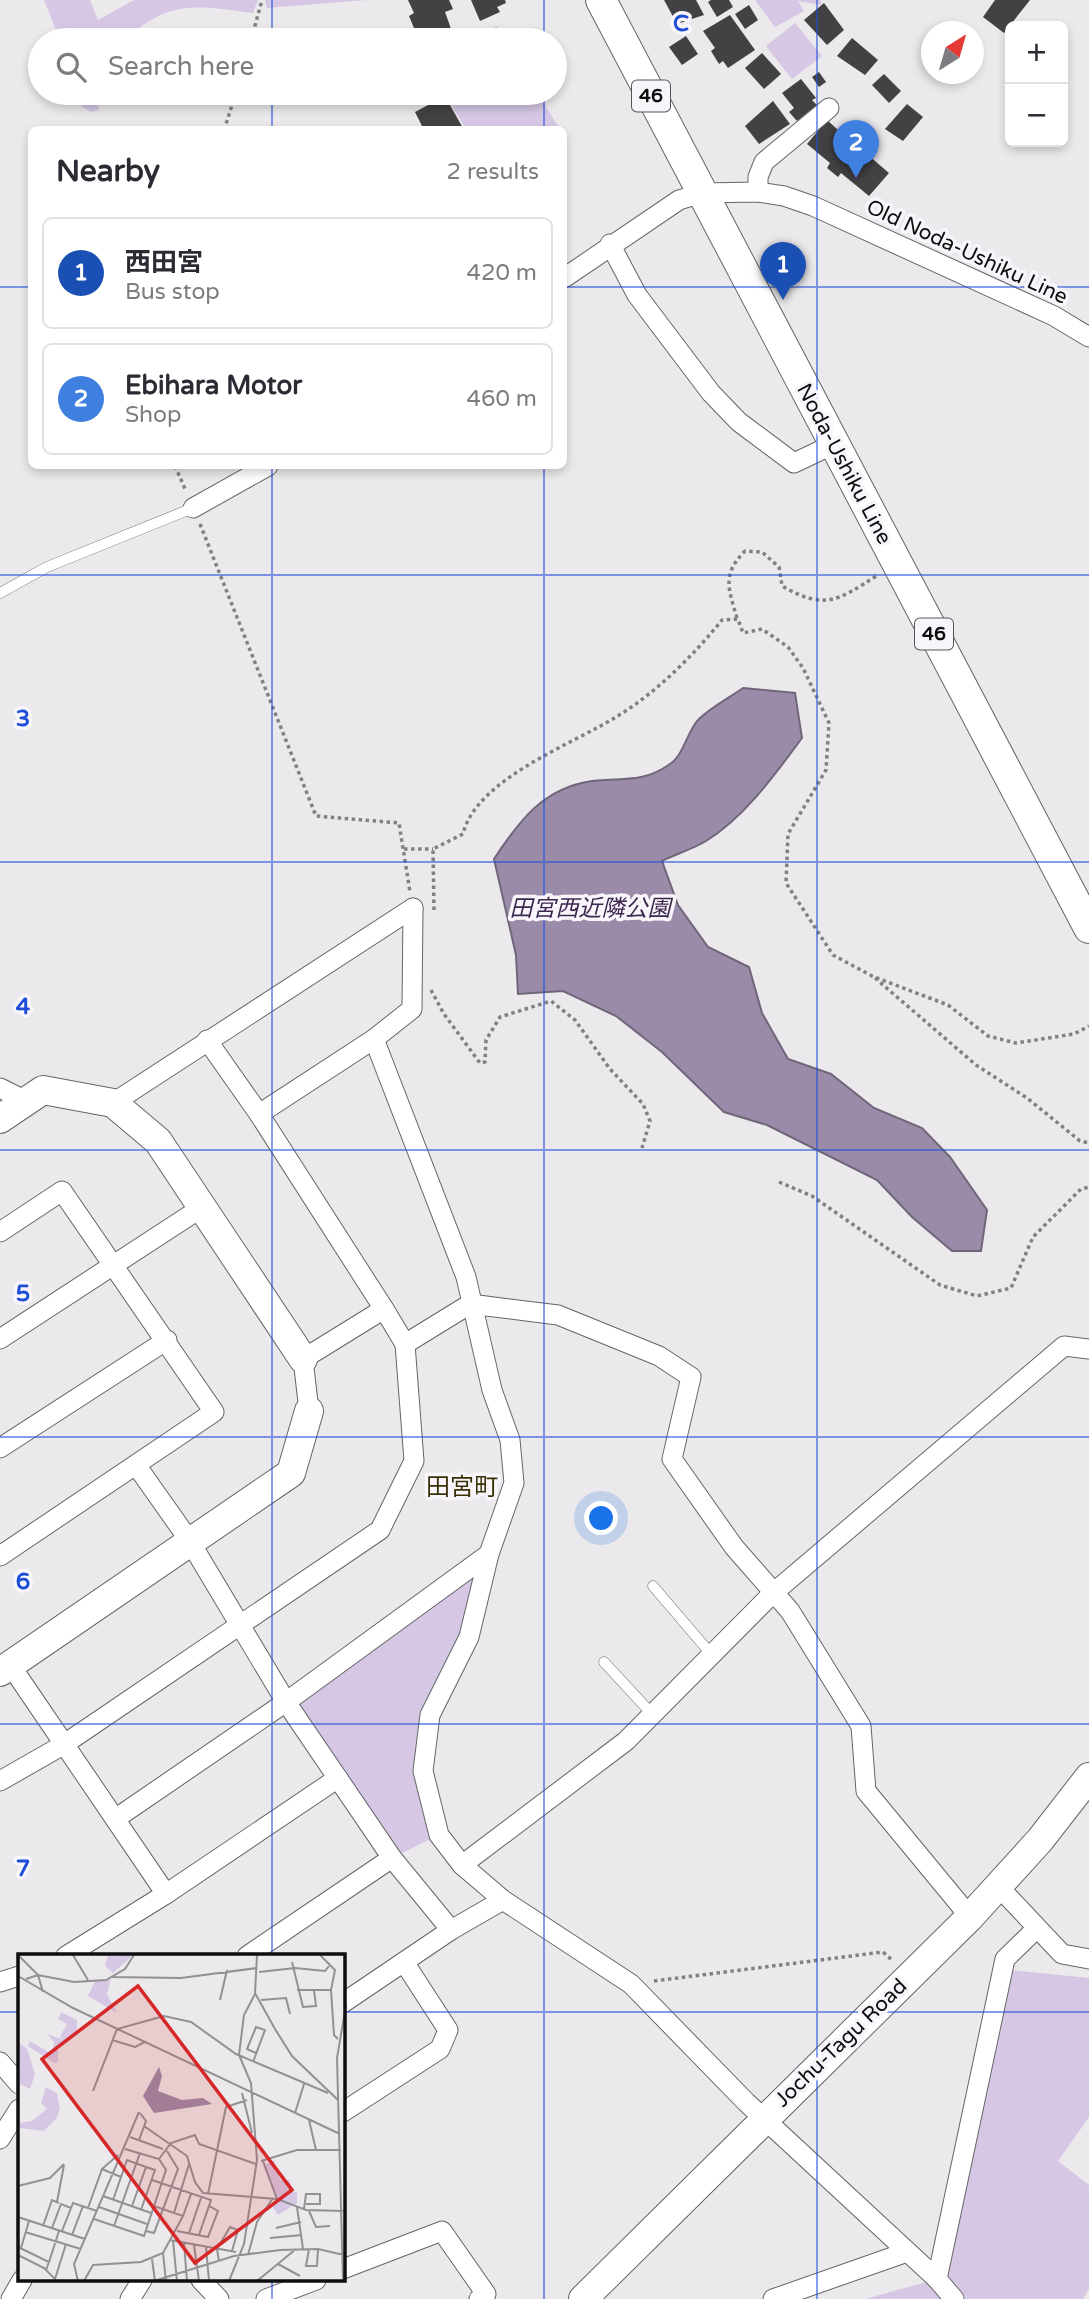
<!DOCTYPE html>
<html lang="en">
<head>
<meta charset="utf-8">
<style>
  body { margin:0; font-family:"Varela Round","Noto Sans JP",sans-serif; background:#f2f2f3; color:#2b2b33 }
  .controls { position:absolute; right:21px; top:21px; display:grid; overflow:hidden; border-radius:10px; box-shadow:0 4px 10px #0003 }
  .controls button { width:63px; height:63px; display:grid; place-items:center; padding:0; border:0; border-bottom:2px solid #e1e1e2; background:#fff; color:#2b2b33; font:35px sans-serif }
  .compass { position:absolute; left:921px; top:21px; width:63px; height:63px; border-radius:50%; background:#fff; box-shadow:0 4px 10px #0003; rotate:37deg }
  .you { position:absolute; left:602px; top:1519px; width:24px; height:24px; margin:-18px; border:5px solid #fff; border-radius:50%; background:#1a73e8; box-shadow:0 0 0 10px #1a73e833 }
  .badge { display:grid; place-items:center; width:46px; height:46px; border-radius:50%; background:#7b6900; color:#fff; font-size:23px; font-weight:700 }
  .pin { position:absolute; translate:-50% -58px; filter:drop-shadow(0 2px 4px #0008) }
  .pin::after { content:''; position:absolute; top:37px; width:24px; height:21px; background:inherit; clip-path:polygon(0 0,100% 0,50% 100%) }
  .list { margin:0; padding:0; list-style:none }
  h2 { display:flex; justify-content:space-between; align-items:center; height:91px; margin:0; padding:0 28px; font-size:30px }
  h2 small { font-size:23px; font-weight:400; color:#7c7c81 }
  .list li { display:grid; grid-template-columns:46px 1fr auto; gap:21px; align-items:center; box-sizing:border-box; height:112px; margin:0 14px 14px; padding:0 14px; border:2px solid #e1e1e2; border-radius:10px }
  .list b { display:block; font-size:26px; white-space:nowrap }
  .list p { margin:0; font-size:23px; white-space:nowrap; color:#7c7c81 }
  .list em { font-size:23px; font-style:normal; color:#7c7c81 }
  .icon { flex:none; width:38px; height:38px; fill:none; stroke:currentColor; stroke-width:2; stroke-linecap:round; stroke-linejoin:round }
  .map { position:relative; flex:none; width:1089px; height:2299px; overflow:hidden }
  .search { position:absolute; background:#fff; box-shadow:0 4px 10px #0003; left:28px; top:28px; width:539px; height:77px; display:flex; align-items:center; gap:18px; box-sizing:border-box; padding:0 24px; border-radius:38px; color:#7c7c81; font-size:26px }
  .panel { position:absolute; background:#fff; box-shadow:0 4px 10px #0003; left:28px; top:126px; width:539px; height:343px; border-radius:10px }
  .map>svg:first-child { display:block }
  .green { fill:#d6c8e5 }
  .water { fill:#9a8ca8; stroke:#70667a; stroke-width:2 }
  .building { fill:#424144 }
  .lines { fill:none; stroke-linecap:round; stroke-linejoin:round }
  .lane-casing { stroke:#656467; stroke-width:11 }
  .street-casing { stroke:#656467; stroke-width:21 }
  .secondary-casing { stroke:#656467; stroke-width:30 }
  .primary-casing { stroke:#656467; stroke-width:32 }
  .path { stroke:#818082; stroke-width:3.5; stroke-dasharray:3.5 3.5; stroke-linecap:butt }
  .lane { stroke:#fff; stroke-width:10 }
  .street { stroke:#fff; stroke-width:19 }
  .secondary { stroke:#fff; stroke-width:28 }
  .primary { stroke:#fff; stroke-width:30 }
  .grid { fill:none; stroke:#1d4ed8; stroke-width:2; stroke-opacity:0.55 }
  .labels { text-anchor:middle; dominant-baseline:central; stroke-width:7; stroke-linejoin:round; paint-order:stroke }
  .shield { fill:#f8f6fa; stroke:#545456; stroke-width:2 }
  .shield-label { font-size:19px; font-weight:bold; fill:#0e0e0f }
  .street-label { font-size:21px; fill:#0e0e0f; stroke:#f8f6fa }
  .water-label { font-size:23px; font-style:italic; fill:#3d274f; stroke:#f8f6fa }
  .quarter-label { font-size:24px; fill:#393005; stroke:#f8f6fa }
  .inset-road { fill:none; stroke:#939194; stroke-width:2 }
  .view { fill:#d62828; fill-opacity:0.15; stroke:#d62828; stroke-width:3.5 }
  .inset-edge { fill:none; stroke:#0e0e0f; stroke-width:3.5 }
  .grid-label { font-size:23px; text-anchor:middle; font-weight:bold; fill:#1d4ed8; stroke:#f8f6fa; stroke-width:7; stroke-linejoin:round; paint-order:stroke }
</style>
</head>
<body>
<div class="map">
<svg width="1089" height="2299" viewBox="0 0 1089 2299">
  <rect width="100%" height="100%" fill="#ebe9ec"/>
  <g class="green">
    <path d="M44,0H90L98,20L134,0H258L253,13C193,5 170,0 124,40H60Z"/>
    <polygon points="265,0 367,0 267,8"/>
    <polygon points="755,0 821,0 821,5 798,1 804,11 775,27"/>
    <polygon points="795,23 822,56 792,79 766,46"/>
    <polygon points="497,26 506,40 471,40"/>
    <polygon points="65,93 95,93 99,110 90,112"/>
    <polygon points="444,93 537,93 560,129 466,129"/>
    <polygon points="489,1554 469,1637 430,1715 423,1771 439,1835 392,1858 286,1702"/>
    <polygon points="1010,1970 1089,1978 1089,2117 1058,2161 1089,2185 1089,2289 1083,2299 865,2299 937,2279"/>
  </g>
  <path class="water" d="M743,688L795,693L802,738C776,773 745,817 706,841C693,849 676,854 662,861L678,905L708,947L749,967L762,1013L788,1059L831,1074L874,1108L922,1128L950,1157L987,1210L981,1251H952L912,1217L877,1180L767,1125L724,1112L662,1052L616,1016L563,991L518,994L516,955L494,859C519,821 543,788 592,781C622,777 642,784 670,764C684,755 687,731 699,719C711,707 729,698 743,688Z"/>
  <g class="building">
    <polygon points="408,0 449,0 453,9 445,12 449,23 452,33 456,30 460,37 452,40 425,40 424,37 419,40 409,16 414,13"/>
    <polygon points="471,0 505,0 506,3 497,7 500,12 480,21"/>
    <polygon points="664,0 696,0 704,15 677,24"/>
    <polygon points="711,0 729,0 733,7 717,17 708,2"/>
    <polygon points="995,0 1030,0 1004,33 983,17"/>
    <polygon points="824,3 844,30 827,45 804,20"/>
    <polygon points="749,5 758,20 745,29 735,14"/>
    <polygon points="730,15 755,50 728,68 723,61 719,64 711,51 715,48 703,31"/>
    <polygon points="686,36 698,54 682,65 669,47"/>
    <polygon points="852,38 878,60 865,75 837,56"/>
    <polygon points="762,53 781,74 764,89 745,68"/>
    <polygon points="819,72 826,82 819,87 812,77"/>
    <polygon points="884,74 901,91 889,103 872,85"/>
    <polygon points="801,79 816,98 812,100 817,105 797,121 789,112 794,108 782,93"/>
    <polygon points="445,96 464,130 424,130 415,112"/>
    <polygon points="773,101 790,124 759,144 745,126"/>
    <polygon points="907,104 923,117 903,141 885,129"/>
    <polygon points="827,120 847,138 856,140 854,143 889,173 869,196 841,173 838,177 827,168 830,163 807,144"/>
  </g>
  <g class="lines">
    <g class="lane-casing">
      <g id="lane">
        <polyline points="0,593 47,567 193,508"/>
        <polyline points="653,1586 711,1654"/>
        <polyline points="604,1662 652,1714"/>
      </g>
    </g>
    <g class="street-casing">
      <g id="street">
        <polyline points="758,192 758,177 764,162 829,108"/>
        <polyline points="610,244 637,295 711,393 739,422 794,463 834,444"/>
        <polyline points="564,278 679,200 702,193 758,192 784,196 813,206 1054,316 1089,337"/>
        <polyline points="193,508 268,466"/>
        <polyline points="374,1039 466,1277 492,1390 510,1440 514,1483 489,1554 469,1637 430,1715 423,1771 439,1835 462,1865 503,1900 631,1984 746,2102 937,2279"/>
        <polyline points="207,1040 259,1114 384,1309"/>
        <polyline points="0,1088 26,1101"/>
        <polyline points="113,1103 413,908"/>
        <polyline points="259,1114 374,1039 412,1009 413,908"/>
        <polyline points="0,1232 62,1191 214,1412 0,1556"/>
        <polyline points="0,1339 201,1208"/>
        <polyline points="309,1411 303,1359 384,1309 405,1344 470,1304 558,1315 659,1356 691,1377 672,1459 734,1547 790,1611 861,1726 866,1791 970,1917"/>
        <polyline points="0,1448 167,1340"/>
        <polyline points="136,1465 189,1540 286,1702 392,1858 451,1930 343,2003"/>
        <polyline points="11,1666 166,1894 66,1956"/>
        <polyline points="0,1781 63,1745 380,1530 414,1461 405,1344"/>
        <polyline points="115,1819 286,1702 489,1554"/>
        <polyline points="462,1865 626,1741 772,1594 1064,1346 1089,1349"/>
        <polyline points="998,1886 1062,1954 1089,1959"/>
        <polyline points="166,1894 338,1778"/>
        <polyline points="451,1930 503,1900"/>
        <polyline points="247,1956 392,1858"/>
        <polyline points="0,1982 19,1976"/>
        <polyline points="0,2062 19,2084"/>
        <polyline points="343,2112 440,2049 448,2030 404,1962"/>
        <polyline points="0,2139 19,2109"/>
        <polyline points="343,2269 442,2231 486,2294 479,2299"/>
        <polyline points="201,2280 219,2299"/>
        <polyline points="11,2299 22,2280"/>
        <polyline points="130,2299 142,2280"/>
        <polyline points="266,2299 316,2280"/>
        <polyline points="773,2299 907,2252"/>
        <polyline points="954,2299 937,2279 1005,1959 1036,1929"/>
      </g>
    </g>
    <g class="secondary-casing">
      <g id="secondary">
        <polyline points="0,1119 43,1090 113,1103 158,1141 303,1359"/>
        <polyline points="0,1672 291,1473 309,1411"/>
        <polyline points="583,2299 970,1917 1040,1840 1089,1777"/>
      </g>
    </g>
    <g class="primary-casing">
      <polyline id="primary" points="601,0 1089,928"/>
    </g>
    <g class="path">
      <polyline points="251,40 262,0"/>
      <polyline points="224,130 236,93"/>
      <polyline points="175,466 186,491"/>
      <polyline points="200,524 316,816 399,823 410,892"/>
      <path d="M737,618C729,590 721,575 745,551L762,552L779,567L782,586C826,611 838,600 878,575"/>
      <polyline points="404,849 433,849"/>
      <path d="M434,910L433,849L463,834C476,779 573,744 616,717C656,693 693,656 722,620L738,619L743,633L762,629L788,647L803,668L829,723L826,770L788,834L786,883L833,955L872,976L948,1005L988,1036L1016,1043L1074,1034L1089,1026"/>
      <polyline points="875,978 976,1065 1027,1098 1080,1141 1089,1143"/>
      <polyline points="431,990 444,1014 480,1063 485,1062 486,1040 500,1017 551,1001 575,1020 610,1069 643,1104 650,1121 642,1148"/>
      <polyline points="779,1182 812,1196 940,1285 977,1296 1011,1288 1033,1237 1081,1189 1089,1187"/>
      <polyline points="654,1981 883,1952 893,1961"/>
    </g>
    <use href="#lane" class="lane"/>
    <use href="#street" class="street"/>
    <use href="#secondary" class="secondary"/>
    <use href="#primary" class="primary"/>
  </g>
  <path class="grid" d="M272,0V40M544,0V40M817,0V2299M272,93V130M544,93V130M0,287H32M564,287H1089M272,466V1956M544,466V2299M0,575H1089M0,862H1089M0,1150H1089M0,1437H1089M0,1724H1089M0,2012H19M343,2012H1089M272,2280V2299"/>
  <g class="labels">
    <g class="shield">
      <rect x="632" y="80.5" width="38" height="31" rx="5"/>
      <rect x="915" y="618.5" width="38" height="31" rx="5"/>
    </g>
    <g class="shield-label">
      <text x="651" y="96">46</text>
      <text x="934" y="634">46</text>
    </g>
    <g class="street-label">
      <text transform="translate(967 252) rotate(25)">Old Noda-Ushiku Line</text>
      <text transform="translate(844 464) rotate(62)">Noda-Ushiku Line</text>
      <text transform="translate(841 2043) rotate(-44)">Jochu-Tagu Road</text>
    </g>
    <g class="water-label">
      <text x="590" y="909">田宮西近隣公園</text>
    </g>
    <g class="quarter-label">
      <text x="462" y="1487">田宮町</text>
    </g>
  </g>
  <g transform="translate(18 1954)">
    <rect width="327" height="327" fill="#ebe9ec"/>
    <path d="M90,1H115L95,19L87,12ZM93,25L89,40L99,59L70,42L77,27ZM43,58L59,66V78L40,93V108L36,109L10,92L12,87L34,100L36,88L29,80L46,86L42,83L49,70L40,65ZM0,88L9,95L17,120L12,135L0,129ZM28,133L39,139L42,155L38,165L26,177L2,174L1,169L14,167L29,155L23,149ZM256,206L262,226H272L274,238H279V249L260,261L254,252L259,244L245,212Z" fill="#d6c8e5"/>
    <path d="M141,113L144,122L140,137L164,146L185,144L194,150L136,159L125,142Z" fill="#9a8ca8"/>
    <path class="inset-road" d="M0,1L20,21L25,38M55,1L70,26M239,1L237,39L257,75L274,102L320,146M302,1L317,16L313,36L316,81L320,85M274,8L285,53L298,52L296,36M241,18L277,14L307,17L311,12M0,22L55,54L322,180M94,23L163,24L239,14M8,25L20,21L56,28L88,26L107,15L116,1M279,36H313M202,46L209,16M243,46L268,44L272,60M94,86L117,93L127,88M235,108L247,76L238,73L229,95L238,99M75,137L99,75L146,62L173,68L218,100L310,139M224,139L234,179M277,159L286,130M291,166L298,196M126,172L169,202L177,228L185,239L259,245M112,183L145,195M121,186L128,167L122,159M141,205L153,189L177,181L181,190L238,210M243,207L279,196H323M245,207L259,245L288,256L325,257M84,215L100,201M134,226L193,246L181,281M0,232L32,224L46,210M190,240L208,153L229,146M85,242L133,259M95,246L109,206L128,213L137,216L123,256M39,248L46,211M114,252L128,213M81,253L129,270M279,253L285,295M70,254L84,215L103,223M286,255L288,240H302V250H288M291,257L298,273L312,272M156,259L171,210M165,262L173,240M0,263L67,285M76,265L126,282L148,216L141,205L107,195M25,272L34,246L41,249M96,272L122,199M34,274L43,250L53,254L55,249L79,257M258,274L283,268M44,277L53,254M128,277L136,279L160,215L149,197M159,277L190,283L200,257L191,252M7,278L63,295M171,279L183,244M54,281L65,252M252,284L284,281M152,286L218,298M155,287L159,327M166,289L169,327M176,291L181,327M0,293L31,308L28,316M188,293L191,327M3,294L11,267M291,295L288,312H299L300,295M145,299L148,327M0,301L26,314L37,325L48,290M230,301L239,268L255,244M134,305L137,327M201,307L199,295L212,273L220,276L214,297M31,308L41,277M260,310L282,322M60,327L56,310L121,158M66,327L75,311L123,308L145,299L165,262L136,252M136,327L216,302L262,296L300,295L326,301M211,327L226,290L239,206L233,129L221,101L226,61L237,40M239,327L278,295M325,327L319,104L328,51"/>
    <path class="view" d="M120,32L274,236L177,309L24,105Z"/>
    <rect width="327" height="327" class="inset-edge"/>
  </g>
  <g class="grid-label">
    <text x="681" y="31">C</text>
    <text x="23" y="726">3</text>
    <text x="23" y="1014">4</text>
    <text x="23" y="1301">5</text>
    <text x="23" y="1589">6</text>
    <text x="23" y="1876">7</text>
  </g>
</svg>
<div class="controls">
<button>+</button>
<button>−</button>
</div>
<svg class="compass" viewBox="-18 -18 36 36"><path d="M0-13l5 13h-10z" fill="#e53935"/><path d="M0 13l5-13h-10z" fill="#7c7c81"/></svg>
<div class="you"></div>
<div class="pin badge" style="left:783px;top:300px;background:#1a4fb4">1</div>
<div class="pin badge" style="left:856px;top:178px;background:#3f7fe0">2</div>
<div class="search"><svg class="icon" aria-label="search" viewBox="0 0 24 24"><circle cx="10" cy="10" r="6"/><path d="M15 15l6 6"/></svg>Search here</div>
<section class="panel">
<h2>Nearby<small>2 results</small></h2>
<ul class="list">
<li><span class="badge" style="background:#1a4fb4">1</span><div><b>西田宮</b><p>Bus stop</p></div><em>420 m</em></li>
<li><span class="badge" style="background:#3f7fe0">2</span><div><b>Ebihara Motor</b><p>Shop</p></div><em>460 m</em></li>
</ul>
</section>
</div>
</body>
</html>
